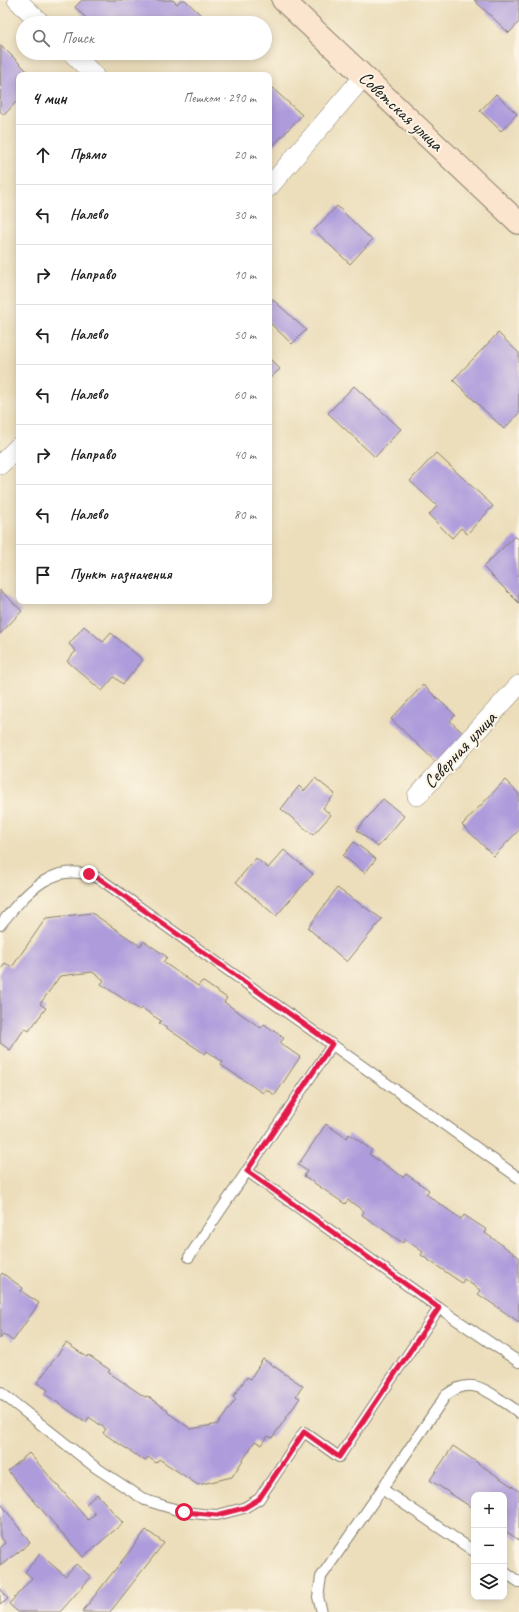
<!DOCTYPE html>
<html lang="ru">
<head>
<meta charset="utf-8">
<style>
  body { margin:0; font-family:Caveat,sans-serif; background:#f2f2f2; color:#222 }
  .controls { position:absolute; right:12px; bottom:12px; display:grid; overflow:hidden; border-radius:8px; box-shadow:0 2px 10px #0003 }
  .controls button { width:36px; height:36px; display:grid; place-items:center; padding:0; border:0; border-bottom:1px solid #e0e0e0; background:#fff; color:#222; font:20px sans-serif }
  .stop { position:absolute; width:12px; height:12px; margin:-9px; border:3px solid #e11d48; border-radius:50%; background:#fff }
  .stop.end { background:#e11d48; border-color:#fff; box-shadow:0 1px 4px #0008 }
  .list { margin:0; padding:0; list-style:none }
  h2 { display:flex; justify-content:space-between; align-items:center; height:52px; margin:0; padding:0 16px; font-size:17px }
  h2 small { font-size:13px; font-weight:400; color:#767676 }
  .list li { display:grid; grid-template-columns:26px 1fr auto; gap:12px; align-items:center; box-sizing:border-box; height:60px; padding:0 16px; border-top:1px solid #e0e0e0 }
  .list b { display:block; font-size:15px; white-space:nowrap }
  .list em { font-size:13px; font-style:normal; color:#767676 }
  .icon { flex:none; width:22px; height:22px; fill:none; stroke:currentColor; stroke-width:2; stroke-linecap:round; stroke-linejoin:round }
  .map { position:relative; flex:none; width:519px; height:1612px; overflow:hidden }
  .search { position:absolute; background:#fff; box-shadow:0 2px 10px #0003; left:16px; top:16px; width:256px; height:44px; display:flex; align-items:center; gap:10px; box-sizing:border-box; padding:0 14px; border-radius:22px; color:#767676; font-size:15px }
  .panel { position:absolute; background:#fff; box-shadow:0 2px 10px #0003; left:16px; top:72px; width:256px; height:532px; border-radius:8px }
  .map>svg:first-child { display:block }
  .building { fill:#ad9bdc }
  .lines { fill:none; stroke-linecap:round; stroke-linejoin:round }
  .lane-casing { stroke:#847d6c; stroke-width:12 }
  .street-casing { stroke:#847d6c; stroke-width:20 }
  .secondary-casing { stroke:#847d6c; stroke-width:24 }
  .lane { stroke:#fff; stroke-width:10 }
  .street { stroke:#fff; stroke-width:19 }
  .secondary { stroke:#fce5cf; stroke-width:22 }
  .route { stroke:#e11d48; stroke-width:5 }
  .labels { text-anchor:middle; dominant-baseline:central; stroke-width:4; stroke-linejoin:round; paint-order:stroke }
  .street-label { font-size:19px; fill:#1c1c1c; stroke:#fcf5e5 }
</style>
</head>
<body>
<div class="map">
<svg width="519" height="1612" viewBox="0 0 519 1612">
  <rect width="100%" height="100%" fill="#fcf5e5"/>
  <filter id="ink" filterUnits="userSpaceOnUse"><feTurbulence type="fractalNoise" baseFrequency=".025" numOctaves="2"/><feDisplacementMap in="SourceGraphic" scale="8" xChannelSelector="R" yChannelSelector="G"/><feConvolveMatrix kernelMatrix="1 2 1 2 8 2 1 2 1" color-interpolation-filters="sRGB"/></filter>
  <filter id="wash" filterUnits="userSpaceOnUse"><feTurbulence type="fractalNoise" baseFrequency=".012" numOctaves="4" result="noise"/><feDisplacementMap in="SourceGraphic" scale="16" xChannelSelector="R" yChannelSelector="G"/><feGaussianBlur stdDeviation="0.9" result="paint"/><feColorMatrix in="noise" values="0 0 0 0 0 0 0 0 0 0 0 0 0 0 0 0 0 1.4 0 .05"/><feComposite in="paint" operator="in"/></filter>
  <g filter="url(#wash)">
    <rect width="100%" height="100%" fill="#ecdebb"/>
    <g id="blocks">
      <g class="building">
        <polygon points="82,0 173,0 177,4 181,0 185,0 205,19 201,23 91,23 75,7"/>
        <polygon points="474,0 519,0 519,22 509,33"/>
        <polygon points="1,45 31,75 19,75 19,99 4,115 0,111"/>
        <polygon points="269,85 302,115 270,149 269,148"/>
        <polygon points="496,94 517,114 501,131 480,111"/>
        <polygon points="337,206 372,240 350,264 314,230"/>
        <polygon points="269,296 306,330 292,344 269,322"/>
        <polygon points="498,333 519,353 519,413 504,429 453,380"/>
        <polygon points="269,358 280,369 269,379"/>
        <polygon points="354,386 401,429 375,457 328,413"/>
        <polygon points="436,453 493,506 467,534 461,528 452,538 429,515 437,506 410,481"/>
        <polygon points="515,536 519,540 519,603 483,567"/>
        <polygon points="0,590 22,611 0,634"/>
        <polygon points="84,626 103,642 111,633 143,660 123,684 114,677 102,691 67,661 76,651 69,644"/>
        <polygon points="423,685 455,715 450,721 467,737 440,766 391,719"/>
        <polygon points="315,778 335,794 323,808 331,815 313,835 281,809 299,786 304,791"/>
        <polygon points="505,780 519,794 519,830 494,856 462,825"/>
        <polygon points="383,799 404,816 378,847 357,830"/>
        <polygon points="354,842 376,859 365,873 343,856"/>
        <polygon points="284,850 313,874 276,916 236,882 256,858 268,868"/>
        <polygon points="337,888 382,919 347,962 308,928"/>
        <polygon points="92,913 140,946 144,941 167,957 163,962 198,986 202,981 227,998 224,1002 261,1028 264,1024 284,1038 280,1043 300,1057 275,1095 265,1089 263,1093 221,1065 223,1062 207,1051 205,1054 159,1023 161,1021 142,1008 140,1010 101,984 104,980 92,972 60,976 40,1004 46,1008 29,1031 25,1028 10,1050 0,1043 0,971 5,963 12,967 46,918"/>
        <polygon points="326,1124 346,1138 349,1134 372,1150 369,1154 403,1177 406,1174 429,1190 426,1194 461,1219 464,1215 487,1230 485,1233 519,1257 519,1322 478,1294 480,1290 464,1279 462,1283 421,1255 423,1252 405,1239 403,1243 362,1215 364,1211 348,1200 345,1204 304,1176 307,1171 298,1165"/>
        <polygon points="2,1273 23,1288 21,1291 39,1303 13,1341 3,1334 0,1339 0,1276"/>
        <polygon points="66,1343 87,1357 88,1355 110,1370 108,1372 145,1397 147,1396 168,1410 167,1412 191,1429 218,1424 236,1399 233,1397 247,1377 250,1379 263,1359 303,1386 296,1396 300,1398 272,1438 268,1436 262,1445 255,1441 232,1477 198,1485 159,1459 156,1463 148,1457 145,1461 103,1433 106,1429 89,1417 86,1422 45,1394 48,1390 37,1383"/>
        <polygon points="453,1446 519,1491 519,1540 504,1530 504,1495 474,1495 474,1509 430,1480"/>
        <polygon points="29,1453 88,1520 95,1514 86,1504 97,1494 123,1523 83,1557 8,1471"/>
        <polygon points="0,1502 30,1543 0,1566 0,1547 5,1543 0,1536"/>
        <polygon points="146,1530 164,1543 110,1612 82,1612"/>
        <polygon points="40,1554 65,1576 76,1564 91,1577 60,1612 18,1612 9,1604 32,1578 25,1572"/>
        <polygon points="0,1588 8,1599 0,1605"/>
      </g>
    </g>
  </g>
  <g filter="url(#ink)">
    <use href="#blocks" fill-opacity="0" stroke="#847d6c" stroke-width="1"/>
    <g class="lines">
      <g class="lane-casing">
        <g id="lane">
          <path d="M0,925C26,893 55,857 100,879L519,1178"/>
          <polyline points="247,1171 439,1308 519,1362"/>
          <polyline points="189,1257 332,1045"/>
          <polyline points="0,1392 95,1467 145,1500 184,1512 202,1514 217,1515 244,1508 259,1499 304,1432 339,1457 439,1308"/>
          <path d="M474,1551L382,1489L446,1395C468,1379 481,1386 501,1400C507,1404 514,1408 519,1413"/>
          <polyline points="504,1572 519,1582"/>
          <polyline points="322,1612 318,1597 321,1577 382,1489"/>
        </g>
      </g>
      <g class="street-casing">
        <g id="street">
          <polyline points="17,0 41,23"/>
          <polyline points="72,53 94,75"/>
          <polyline points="269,187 364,76"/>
          <polyline points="0,465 19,446"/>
          <polyline points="417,796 519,685"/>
        </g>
      </g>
      <g class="secondary-casing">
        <polyline id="secondary" points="283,0 519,223"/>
      </g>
      <use href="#lane" class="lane"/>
      <use href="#street" class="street"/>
      <use href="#secondary" class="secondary"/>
    </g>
  </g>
  <g class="lines" filter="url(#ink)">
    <polyline class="route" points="89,874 100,879 332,1044 247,1171 439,1308 339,1457 304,1432 259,1499 244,1508 217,1515 184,1512"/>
  </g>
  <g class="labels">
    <g class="street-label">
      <text transform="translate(401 111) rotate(43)">Советская улица</text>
      <text transform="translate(460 750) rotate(-47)">Северная улица</text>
    </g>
  </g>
</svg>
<div class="controls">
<button>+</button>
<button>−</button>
<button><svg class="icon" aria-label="layers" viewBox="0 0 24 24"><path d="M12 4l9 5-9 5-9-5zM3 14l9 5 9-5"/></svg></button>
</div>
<div class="stop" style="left:184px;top:1512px"></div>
<div class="stop end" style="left:89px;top:874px"></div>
<div class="search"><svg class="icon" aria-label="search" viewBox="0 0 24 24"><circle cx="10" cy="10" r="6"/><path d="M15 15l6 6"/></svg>Поиск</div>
<section class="panel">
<h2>4 мин<small>Пешком · 290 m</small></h2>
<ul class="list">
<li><svg class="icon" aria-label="ahead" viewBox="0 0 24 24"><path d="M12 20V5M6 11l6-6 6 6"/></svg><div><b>Прямо</b></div><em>20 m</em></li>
<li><svg class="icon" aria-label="left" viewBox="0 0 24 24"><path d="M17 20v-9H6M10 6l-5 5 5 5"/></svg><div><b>Налево</b></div><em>30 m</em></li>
<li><svg class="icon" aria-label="right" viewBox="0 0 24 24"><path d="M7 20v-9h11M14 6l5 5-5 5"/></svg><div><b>Направо</b></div><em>10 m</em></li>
<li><svg class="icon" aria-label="left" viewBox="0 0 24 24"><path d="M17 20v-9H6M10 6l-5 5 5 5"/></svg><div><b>Налево</b></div><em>50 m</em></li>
<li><svg class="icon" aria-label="left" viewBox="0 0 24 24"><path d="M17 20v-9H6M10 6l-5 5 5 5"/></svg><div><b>Налево</b></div><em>60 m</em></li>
<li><svg class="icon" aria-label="right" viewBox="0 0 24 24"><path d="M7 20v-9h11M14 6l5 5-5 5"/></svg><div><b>Направо</b></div><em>40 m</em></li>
<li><svg class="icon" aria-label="left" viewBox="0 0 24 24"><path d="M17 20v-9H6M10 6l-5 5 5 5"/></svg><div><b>Налево</b></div><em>80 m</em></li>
<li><svg class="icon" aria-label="arrive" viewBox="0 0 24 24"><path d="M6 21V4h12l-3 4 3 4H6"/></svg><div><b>Пункт назначения</b></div></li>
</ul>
</section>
</div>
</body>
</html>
